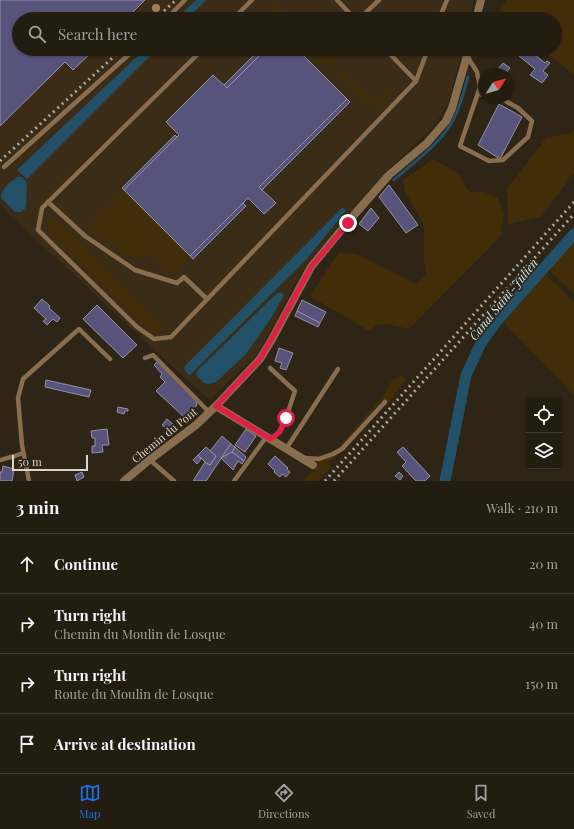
<!DOCTYPE html>
<html lang="en">
<head>
<meta charset="utf-8">
<style>
  body { margin:0; font-family:"Playfair Display",serif; background:#2b2519; color:#f1f3f6 }
  .controls { position:absolute; right:12px; bottom:12px; display:grid; overflow:hidden; border-radius:4px; box-shadow:0 1px 3px #0004 }
  .controls button { width:36px; height:36px; display:grid; place-items:center; padding:0; border:0; border-bottom:1px solid #403a30; background:#231c10; color:#f1f3f6; font:20px sans-serif }
  .compass { position:absolute; left:478px; top:68px; width:36px; height:36px; border-radius:50%; background:#231c10; box-shadow:0 1px 3px #0004; rotate:54deg }
  .scale { position:absolute; left:12px; bottom:10px; width:76px; box-sizing:border-box; padding-left:4px; border:2px solid #dad4cb; border-top:0; font-size:11px; line-height:14px; white-space:nowrap; color:#dad4cb; -webkit-text-stroke:3px #2f2516; paint-order:stroke }
  .stop { position:absolute; width:12px; height:12px; margin:-9px; border:3px solid #e11d48; border-radius:50%; background:#fff }
  .stop.end { background:#e11d48; border-color:#fff; box-shadow:0 1px 4px #0008 }
  .list { margin:0; padding:0; list-style:none }
  h2 { display:flex; justify-content:space-between; align-items:center; height:52px; margin:0; padding:0 16px; font-size:17px }
  h2 small { font-size:13px; font-weight:400; color:#a3a19f }
  .list li { display:grid; grid-template-columns:26px 1fr auto; gap:12px; align-items:center; box-sizing:border-box; height:60px; padding:0 16px; border-top:1px solid #403a30 }
  .list b { display:block; font-size:15px; white-space:nowrap }
  .list p { margin:0; font-size:13px; white-space:nowrap; color:#a3a19f }
  .list em { font-size:13px; font-style:normal; color:#a3a19f }
  .icon { flex:none; width:22px; height:22px; fill:none; stroke:currentColor; stroke-width:2; stroke-linecap:round; stroke-linejoin:round }
  .map { position:relative; flex:none; width:574px; height:481px; overflow:hidden }
  .search { position:absolute; background:#231c10; box-shadow:0 1px 3px #0004; left:12px; right:12px; top:12px; height:44px; display:flex; align-items:center; gap:10px; box-sizing:border-box; padding:0 14px; border-radius:22px; color:#a3a19f; font-size:15px }
  .sheet { height:292px; background:#231c10 }
  nav { display:flex; justify-content:space-around; align-items:center; box-sizing:border-box; height:56px; border-top:1px solid #403a30; background:#231c10; font-size:11px; color:#a3a19f }
  nav a { display:grid; justify-items:center; gap:2px }
  nav .on { color:#1a73e8 }
  .map>svg:first-child { display:block }
  .built { fill:#3b2c18 }
  .green { fill:#422d09 }
  .water { fill:#225067 }
  .lines { fill:none; stroke-linecap:round; stroke-linejoin:round }
  .stream { stroke:#225067; stroke-width:3 }
  .canal { stroke:#225067; stroke-width:11 }
  .building { fill:#58537a; stroke:#9392a5 }
  .service { stroke:#886d4f; stroke-width:4.5 }
  .minor { stroke:#886d4f; stroke-width:8 }
  .tertiary { stroke:#886d4f; stroke-width:8 }
  .rail { stroke:#aca59b; stroke-width:3; stroke-dasharray:2 4; stroke-linecap:butt }
  .tree { fill:#9e8159 }
  .route { stroke:#e11d48; stroke-width:5 }
  .labels { text-anchor:middle; dominant-baseline:central; stroke-width:3.5; stroke-linejoin:round; paint-order:stroke }
  .street-label { font-size:11px; fill:#dad4cb; stroke:#2f2516 }
  .water-label { font-size:12px; font-style:italic; fill:#cce9f9; stroke:#2f2516 }
</style>
</head>
<body>
<div class="map">
<svg width="574" height="481" viewBox="0 0 574 481">
  <rect width="100%" height="100%" fill="#2f2516"/>
  <polygon class="built" points="0,0 474,0 470,19 19,19 19,49 463,49 449,100 436,124 390,168 330,236 301,273 258,353 210,400 167,362 11,216 0,204"/>
  <g class="green">
    <polygon points="507,0 574,0 574,75 543,49 555,49 555,19 508,19 499,11 507,1"/>
    <polygon points="277,4 292,19 283,19 272,9"/>
    <polygon points="308,49 322,49 336,63 331,68 324,60 321,63"/>
    <polygon points="343,70 375,102 390,87 389,94 382,103 378,105 369,104 339,74"/>
    <polygon points="574,130 574,173 541,217 508,224 507,189 547,137 569,134"/>
    <polygon points="433,159 459,174 464,184 470,193 482,191 498,198 504,213 501,235 492,245 409,329 387,324 376,325 369,331 310,296 339,252 356,254 416,284 426,275 424,259 424,226 405,191 403,180"/>
    <polygon points="124,190 190,256 172,274 151,253 141,258 125,255 102,236 85,229"/>
    <path d="M57,219L161,324V329L157,333H153L148,330L50,232L47,228C48,221 50,220 57,219Z"/>
    <polygon points="574,240 574,294 548,269"/>
    <polygon points="544,273 574,302 574,394 504,323"/>
    <polygon points="402,376 406,379 388,404 383,400 373,411 377,415 335,458 327,462 331,467 318,481 304,481 318,465 319,462 312,457 326,453 337,449 383,396 393,379"/>
  </g>
  <g class="water">
    <polygon points="196,0 206,0 187,19 176,19"/>
    <polygon points="145,49 157,49 27,179 17,170"/>
    <path d="M17,177H22L27,183L26,206L25,209L21,212H15L1,198C1,188 10,182 17,177Z"/>
    <polygon points="342,208 343,208 346,210 345,212 305,261 191,374 188,375 184,369 185,366"/>
    <polygon points="281,292 284,295 270,320 246,354 227,372 216,382 209,384 204,383 196,375 198,370 276,294"/>
  </g>
  <g class="lines">
    <path class="stream" d="M394,180C415,161 442,143 454,118C461,105 464,90 468,77"/>
    <polyline class="canal" points="445,481 466,375 481,343 497,321 574,234"/>
  </g>
  <g class="building">
    <polygon points="0,0 145,0 126,19 19,19 19,49 95,49 73,70 65,62 0,126"/>
    <polygon points="260,49 266,49 227,88 224,85"/>
    <polygon points="266,49 297,49 347,99 259,187 276,203 264,214 248,198 190,256 124,190 179,135 166,122 213,75 227,88"/>
    <polygon points="513,49 528,49 545,63 547,61 550,63 543,71 548,75 542,83 530,75 535,69 519,56 520,55"/>
    <polygon points="503,63 510,68 505,74 494,74"/>
    <polygon points="347,99 350,102 262,190 259,187"/>
    <polygon points="499,104 522,117 500,159 478,145"/>
    <polygon points="175,135 177,137 124,190 122,188"/>
    <polygon points="389,185 418,225 406,233 379,197"/>
    <polygon points="243,203 246,206 193,259 190,256"/>
    <polygon points="371,208 379,218 368,231 359,224"/>
    <polygon points="42,299 50,306 49,308 60,318 57,322 53,319 47,325 43,321 46,319 34,308"/>
    <polygon points="302,300 326,312 320,323 297,311"/>
    <polygon points="97,305 137,345 123,358 83,319"/>
    <polygon points="297,311 320,323 318,327 295,316"/>
    <polygon points="279,348 293,353 286,370 280,368 282,363 275,361"/>
    <polygon points="158,361 197,401 196,403 197,405 185,418 156,391 165,382 160,377 162,374 154,365"/>
    <polygon points="46,380 91,390 89,397 45,387"/>
    <polygon points="118,407 128,409 128,411 125,411 124,414 117,412"/>
    <polygon points="167,419 177,428 172,433 162,425"/>
    <polygon points="107,429 109,445 102,445 103,452 92,453 92,446 95,446 95,438 92,438 91,431"/>
    <polygon points="246,429 256,436 245,452 235,445"/>
    <polygon points="222,436 231,444 206,481 193,481 205,462 210,465 216,456 210,451"/>
    <polygon points="231,444 235,447 232,452 221,458"/>
    <polygon points="206,447 216,456 210,465 206,463 198,455"/>
    <polygon points="235,447 246,457 244,461 232,452"/>
    <polygon points="403,447 430,476 425,481 416,481 402,466 406,462 397,452"/>
    <polygon points="232,452 244,461 242,464 238,461 233,470 221,458"/>
    <polygon points="198,455 201,459 197,464 193,460"/>
    <polygon points="275,456 288,468 287,469 290,472 286,477 282,474 280,477 274,472 275,471 268,464"/>
    <polygon points="3,466 14,469 12,481 0,481 0,472 2,472"/>
    <polygon points="82,472 84,477 77,481 75,475"/>
    <polygon points="399,472 403,476 400,480 395,476"/>
  </g>
  <g class="lines">
    <g class="service">
      <polyline points="337,0 355,19"/>
      <polyline points="166,19 185,0"/>
      <polyline points="233,19 252,0"/>
      <polyline points="359,19 379,0"/>
      <polyline points="439,19 447,0"/>
      <polyline points="203,49 42,208 38,230 137,327 154,339 171,337 416,81 385,49"/>
      <polyline points="467,56 477,72 480,87 460,146 489,161 503,160 528,137 532,121 518,108 500,98"/>
      <polyline points="416,81 428,49"/>
      <polyline points="478,94 484,95"/>
      <polyline points="4,167 135,49"/>
      <polyline points="48,202 85,236 135,270 177,283 184,277 207,299"/>
      <polyline points="145,358 153,355 209,412"/>
      <polyline points="270,368 295,391 286,418 279,432 271,439"/>
      <polyline points="286,449 338,369"/>
      <polyline points="305,458 319,459 333,454 342,449 385,402"/>
      <polyline points="0,460 15,456 23,453"/>
      <polyline points="150,460 174,481"/>
      <polyline points="29,481 22,445 18,398 23,379 79,329 110,359"/>
      <polyline points="234,481 267,436"/>
    </g>
    <polyline class="minor" points="216,406 313,465"/>
    <g class="tertiary">
      <polyline points="476,19 481,0"/>
      <polyline points="124,481 148,461 196,425 216,406 260,359 271,341 311,267 347,223 389,175 427,143 446,121 452,108 469,49"/>
    </g>
    <g class="rail">
      <polyline points="155,19 176,0"/>
      <polyline points="0,161 122,49"/>
      <polyline points="325,481 574,202"/>
      <polyline points="334,481 574,214"/>
    </g>
  </g>
  <circle class="tree" cx="156" cy="8" r="4"/>
  <g class="lines">
    <polyline class="route" points="286,418 280,432 271,439 216,406 260,359 271,340 311,267 348,223"/>
  </g>
  <g class="labels">
    <g class="street-label">
      <text transform="translate(164 435) rotate(-39)">Chemin du Pont</text>
    </g>
    <g class="water-label">
      <text transform="translate(503 299) rotate(-51)">Canal Saint-Julien</text>
    </g>
  </g>
</svg>
<div class="controls">
<button><svg class="icon" aria-label="locate" viewBox="0 0 24 24"><circle cx="12" cy="12" r="6"/><path d="M12 2v4M12 18v4M2 12h4M18 12h4"/></svg></button>
<button><svg class="icon" aria-label="layers" viewBox="0 0 24 24"><path d="M12 4l9 5-9 5-9-5zM3 14l9 5 9-5"/></svg></button>
</div>
<svg class="compass" viewBox="-18 -18 36 36"><path d="M0-13l5 13h-10z" fill="#e53935"/><path d="M0 13l5-13h-10z" fill="#a3a19f"/></svg>
<div class="scale">50 m</div>
<div class="stop" style="left:286px;top:418px"></div>
<div class="stop end" style="left:348px;top:223px"></div>
<div class="search"><svg class="icon" aria-label="search" viewBox="0 0 24 24"><circle cx="10" cy="10" r="6"/><path d="M15 15l6 6"/></svg>Search here</div>
</div>
<section class="sheet">
<h2>3 min<small>Walk · 210 m</small></h2>
<ul class="list">
<li><svg class="icon" aria-label="ahead" viewBox="0 0 24 24"><path d="M12 20V5M6 11l6-6 6 6"/></svg><div><b>Continue</b></div><em>20 m</em></li>
<li><svg class="icon" aria-label="right" viewBox="0 0 24 24"><path d="M7 20v-9h11M14 6l5 5-5 5"/></svg><div><b>Turn right</b><p>Chemin du Moulin de Losque</p></div><em>40 m</em></li>
<li><svg class="icon" aria-label="right" viewBox="0 0 24 24"><path d="M7 20v-9h11M14 6l5 5-5 5"/></svg><div><b>Turn right</b><p>Route du Moulin de Losque</p></div><em>150 m</em></li>
<li><svg class="icon" aria-label="arrive" viewBox="0 0 24 24"><path d="M6 21V4h12l-3 4 3 4H6"/></svg><div><b>Arrive at destination</b></div></li>
</ul>
</section>
<nav>
<a class="on"><svg class="icon" aria-label="map" viewBox="0 0 24 24"><path d="M3 6l6-2 6 2 6-2v14l-6 2-6-2-6 2zM9 4v14M15 6v14"/></svg>Map</a>
<a><svg class="icon" aria-label="directions" viewBox="0 0 24 24"><path d="M12 3l9 9-9 9-9-9zM9 14v-3h6M13 9l2 2-2 2"/></svg>Directions</a>
<a><svg class="icon" aria-label="saved" viewBox="0 0 24 24"><path d="M7 4h10v16l-5-4-5 4z"/></svg>Saved</a>
</nav>
</body>
</html>
